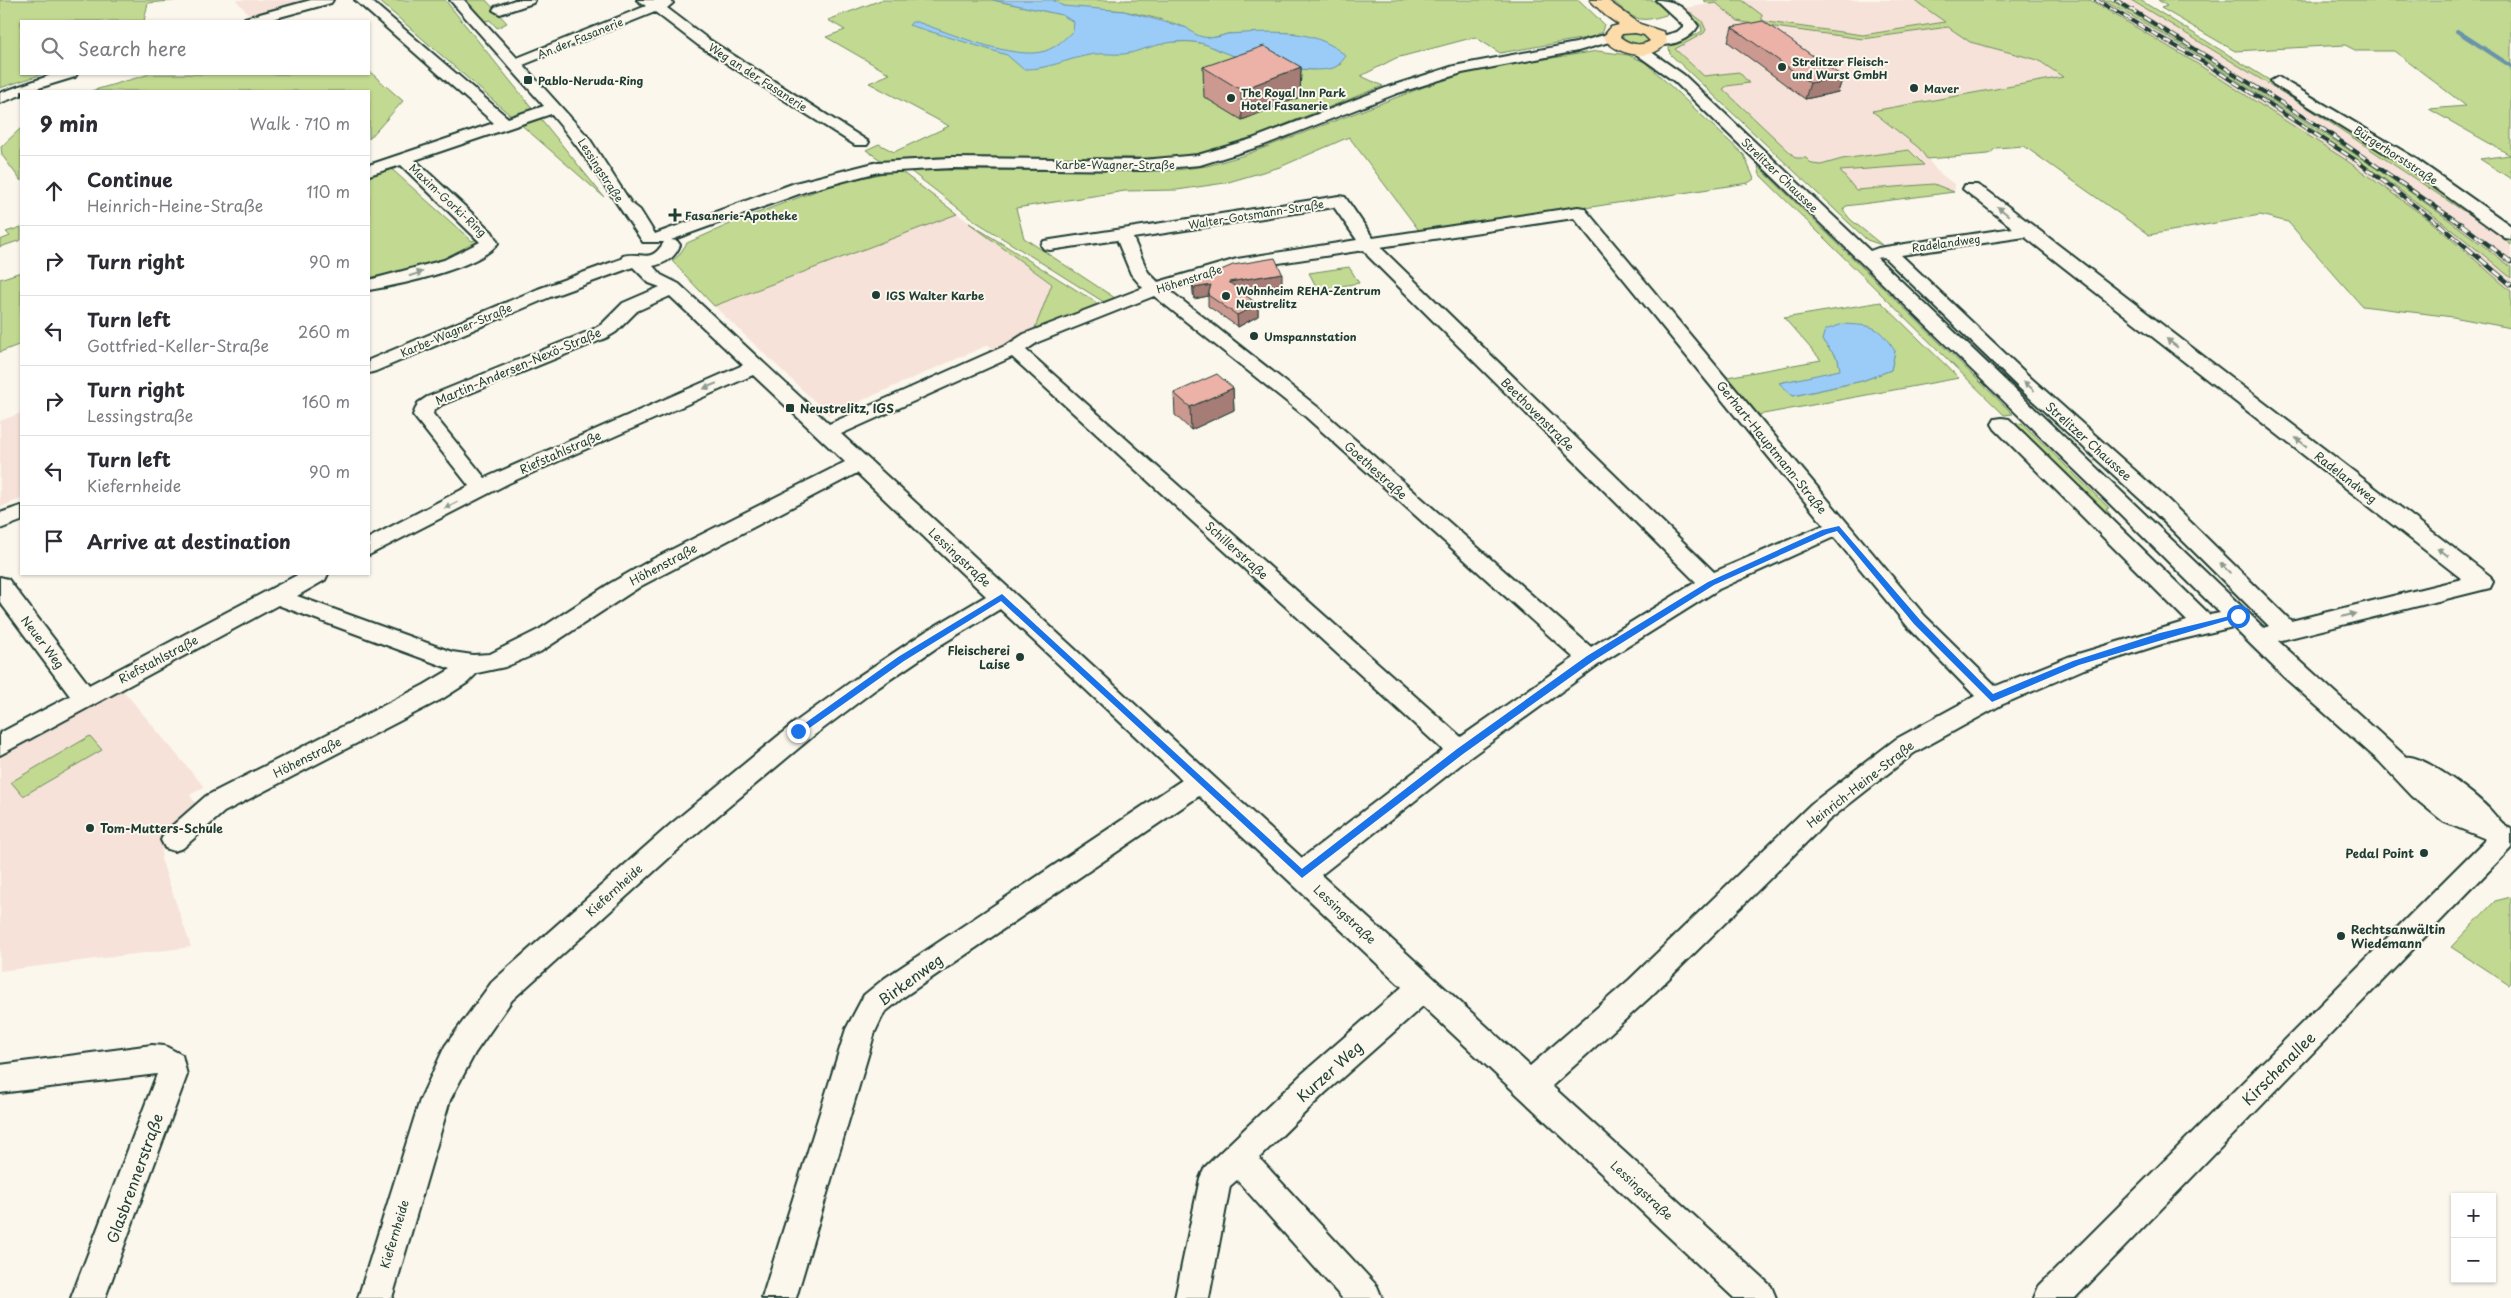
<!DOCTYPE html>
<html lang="en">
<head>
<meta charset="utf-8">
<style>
  body { margin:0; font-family:"Playpen Sans",sans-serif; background:#f2f2f3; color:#2b2b33 }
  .controls { position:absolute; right:15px; bottom:15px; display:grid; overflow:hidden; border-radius:0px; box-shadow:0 1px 4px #0004 }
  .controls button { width:45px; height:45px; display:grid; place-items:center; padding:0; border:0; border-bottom:1px solid #e1e1e2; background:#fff; color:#2b2b33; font:25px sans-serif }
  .stop { position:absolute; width:15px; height:15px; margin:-11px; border:4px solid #1a73e8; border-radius:50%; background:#fff }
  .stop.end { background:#1a73e8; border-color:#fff; box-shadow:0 1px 5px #0008 }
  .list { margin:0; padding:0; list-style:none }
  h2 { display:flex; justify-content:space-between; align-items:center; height:65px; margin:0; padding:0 20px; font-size:21px }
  h2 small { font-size:16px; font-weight:400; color:#7c7c81 }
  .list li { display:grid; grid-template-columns:32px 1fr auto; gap:15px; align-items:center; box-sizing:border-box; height:70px; padding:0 20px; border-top:1px solid #e1e1e2 }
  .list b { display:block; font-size:19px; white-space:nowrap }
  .list p { margin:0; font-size:16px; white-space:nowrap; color:#7c7c81 }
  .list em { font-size:16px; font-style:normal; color:#7c7c81 }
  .icon { flex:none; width:28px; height:28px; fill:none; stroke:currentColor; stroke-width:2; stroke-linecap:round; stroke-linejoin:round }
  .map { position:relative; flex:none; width:2511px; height:1298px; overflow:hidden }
  .search { position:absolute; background:#fff; box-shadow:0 1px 4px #0004; left:20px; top:20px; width:350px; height:55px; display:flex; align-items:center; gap:12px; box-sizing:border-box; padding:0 18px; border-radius:0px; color:#7c7c81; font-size:19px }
  .panel { position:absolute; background:#fff; box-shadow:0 1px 4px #0004; left:20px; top:90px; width:350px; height:485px; border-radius:0px }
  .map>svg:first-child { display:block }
  .built { fill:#f6e2d8 }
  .green { fill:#c1d990; stroke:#708b62; fill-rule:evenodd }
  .water { fill:#9bccf8; stroke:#6993aa }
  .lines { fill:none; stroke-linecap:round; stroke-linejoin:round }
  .stream { stroke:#6993aa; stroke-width:4 }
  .minor-casing { stroke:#1f3d34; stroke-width:4 }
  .major-casing { stroke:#1f3d34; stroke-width:3 }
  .minor { fill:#fbf7ec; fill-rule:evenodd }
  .major { fill:#fddcac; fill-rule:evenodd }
  .rail-far1-casing { stroke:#1f3d34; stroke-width:4 }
  .rail-casing { stroke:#1f3d34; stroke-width:4.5 }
  .rail-far1 { stroke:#fbf7ec; stroke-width:2.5; stroke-dasharray:8; stroke-linecap:butt }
  .rail { stroke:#fbf7ec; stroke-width:3; stroke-dasharray:9; stroke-linecap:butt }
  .wall { fill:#cb9990; stroke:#1f3d34 }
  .shaded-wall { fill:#a57d76; stroke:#1f3d34 }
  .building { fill:#ecb2a8; stroke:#1f3d34 }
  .oneway { fill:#8d9a90 }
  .route { fill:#1a73e8 }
  .poi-dot { fill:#1f3d34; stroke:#fbf7ec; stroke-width:2 }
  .labels { text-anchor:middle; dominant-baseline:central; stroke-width:4; stroke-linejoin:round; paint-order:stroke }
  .far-street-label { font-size:11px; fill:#1f3d34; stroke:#fbf7ec }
  .far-poi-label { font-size:11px; font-weight:bold; fill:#1f3d34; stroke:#fbf7ec; text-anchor:start }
  .street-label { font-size:12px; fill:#1f3d34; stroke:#fbf7ec }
  .poi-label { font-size:12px; font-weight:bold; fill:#1f3d34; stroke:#fbf7ec; text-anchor:start }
  .near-street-label { font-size:15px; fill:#1f3d34; stroke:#fbf7ec }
</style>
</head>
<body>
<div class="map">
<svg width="2511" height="1298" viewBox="0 0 2511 1298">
  <rect width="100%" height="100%" fill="#fbf7ec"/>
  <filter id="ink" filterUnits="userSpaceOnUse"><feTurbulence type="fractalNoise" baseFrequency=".02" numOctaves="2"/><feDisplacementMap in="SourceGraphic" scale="10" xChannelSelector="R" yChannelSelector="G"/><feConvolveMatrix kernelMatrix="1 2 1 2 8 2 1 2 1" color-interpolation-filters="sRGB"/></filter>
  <g filter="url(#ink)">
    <g class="built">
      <polygon points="236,0 317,0 252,18"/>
      <polygon points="1742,0 1914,0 1946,22 1863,35 1767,22 1762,20"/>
      <polygon points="2090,0 2102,0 2165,36 2361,160 2440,218 2511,278 2511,291 2428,219 2346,160 2196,62"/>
      <polygon points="2111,0 2131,0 2311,110 2474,215 2511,245 2511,267 2387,174 2293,112"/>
      <polygon points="1716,3 1738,21 1863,39 1948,27 1970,42 2038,60 2063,77 1872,111 1919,148 1937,171 1955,185 1954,192 1934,184 1833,192 1806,158 1796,158 1722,89 1727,86 1748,83 1704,76 1675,49 1704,33 1702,21 1685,8"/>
      <polygon points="902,172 1052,285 1033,333 996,353 988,345 829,415 714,306 678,268 714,238"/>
      <polygon points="21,413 21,499 0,507 0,421"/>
      <polygon points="122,689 204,787 190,795 197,806 162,849 161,859 191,947 0,971 0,757"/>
    </g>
    <g class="green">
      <polygon points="0,0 182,0 148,3 144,21 21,21 21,74 43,74 0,88"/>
      <polygon points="378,0 445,0 604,197"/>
      <polygon points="460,0 486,0 507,23 497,28 490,20 480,22"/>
      <path d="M881,0H993L1063,15L1074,22C1105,28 1136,36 1167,41C1178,43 1190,40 1201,43C1212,45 1219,51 1229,54C1258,63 1313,78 1341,64L1295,33L1227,34C1219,37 1209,39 1200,37C1193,35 1190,29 1184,27C1166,20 1147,16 1128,12C1105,6 1073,17 1053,0H1579L1604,24L1602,32L1592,37L1500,53L1475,37L1396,58L1361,76L1383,86L1217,151L1180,158L938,157L882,161L866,150L879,144L894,152L949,126L869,83L890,74L826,37L845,30L828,20Z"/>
      <path d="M1612,0H1653L1667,12L1666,15C1637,24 1634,19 1612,0Z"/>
      <polygon points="1703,0 1742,0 1762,15 1762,20 1767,22 1863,35 1945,22 1914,0 2090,0 2196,63 2346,160 2428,219 2511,291 2511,328 2453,317 2362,306 2288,222 2260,215 2149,235 2024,146 1996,148 1989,154 1927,159 1919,148 1872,111 2063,77 2038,60 1970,42 1948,27 1863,39 1752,24 1738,21 1716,3 1710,4"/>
      <path d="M2102,0H2111C2248,84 2384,167 2511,267V278C2426,205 2336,143 2241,83C2196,54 2150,25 2102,0Z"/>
      <polygon points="2131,0 2140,0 2419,173 2511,238 2511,245 2474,215 2462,210 2311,110"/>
      <polygon points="2158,0 2511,0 2511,179 2480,159 2510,155 2429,109 2466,106 2394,51 2357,51 2345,45 2235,51 2161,8 2167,6"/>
      <polygon points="1690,12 1702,21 1706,30 1704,33 1675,49 1704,76 1739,72 1749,83 1727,86 1723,89 1796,158 1806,158 1812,164 1821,165 1842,159 1909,150 1924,165 1840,171 1856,190 1934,184 1954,192 1846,206 1843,210 1850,219 1882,245 1867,240 1670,54 1669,47 1680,42 1678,39 1696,35 1702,31 1701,25 1685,13"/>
      <path d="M1629,32L1645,34L1650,41C1640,47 1632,44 1623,40L1622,36Z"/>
      <polygon points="1598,51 1628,55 1645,62 1744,155 1754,179 1748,183 1421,233 1349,137 1280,167 1225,183 1177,190 1125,191 1016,208 1024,238 1118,300 1107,304 975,221 909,170 1168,171 1207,166 1245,155 1450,77 1479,69"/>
      <polygon points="369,71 403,101 369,139 369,91 91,91 150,74 369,74"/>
      <polygon points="21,128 21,181 2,155 1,147"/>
      <polygon points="386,164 472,241 481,237 483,240 468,251 409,273 407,270 369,278 369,170"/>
      <polygon points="1758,166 2013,414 2004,415 1760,175"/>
      <polygon points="890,172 902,172 957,214 714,306 672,261 679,255 687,243 739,220 837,183"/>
      <polygon points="969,223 1102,306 1033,333 1052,284"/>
      <polygon points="21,227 21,240 0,247 0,240 10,236 6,232"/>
      <polygon points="1349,267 1359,283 1318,290 1309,273"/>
      <polygon points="21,272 21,344 0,352 0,279"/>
      <path d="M1881,302L1959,378L1758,415L1727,377L1821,360L1784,318ZM1822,340L1895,351L1891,370L1862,381L1793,396L1779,383L1841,371L1838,359Z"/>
      <polygon points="2022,423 2109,508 2106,509 2111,515 2107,516 2010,425"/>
      <polygon points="90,736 102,750 23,796 11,782"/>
      <polygon points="2511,897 2511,982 2509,985 2451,947 2495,901"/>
    </g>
    <g class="water">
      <path d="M993,0H1053L1063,6L1124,11L1187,28C1198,39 1212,40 1227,34C1268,32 1313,26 1346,56C1342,61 1339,66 1333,68C1312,75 1250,61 1228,54C1218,51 1211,45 1200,43C1174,38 1155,46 1130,53C1117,56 1103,52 1089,55C1067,59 1046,70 1023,69L1007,55L909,25L912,22H917C948,32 1014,61 1045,51C1057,47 1064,39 1073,31L1074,22L1062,15Z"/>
      <path d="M1843,324C1873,326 1877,324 1895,351L1891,370L1862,381L1793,396L1779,383L1840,370L1838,359L1822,340L1825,330Z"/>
    </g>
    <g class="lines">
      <polyline class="stream" points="2457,31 2511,66"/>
      <g class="minor-casing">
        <g id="minor">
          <polygon points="311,0 333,0 331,3 265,21 243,21 245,18"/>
          <path d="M355,0H370L508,118L544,106L450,0H464L517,58L646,6L637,0H671L673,3L667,8L708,39L869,142L867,145H855L698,45L655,12L523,65L589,138L631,203L640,210L655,234L795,183L878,162L951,158L1143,160L1198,155L1252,139L1388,87L1454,66L1576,43L1611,33L1616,34L1618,37L1616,40L1578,51L1462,73L1398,93L1264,145L1200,165L1143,170L951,168L878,172L807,191L671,240L677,241L680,245C675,258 666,263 653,266L661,275L679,284L829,424L1007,345L1024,334L1143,288L1131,274L1117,240L1050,250L1044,249L1041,245L1044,241L1339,196L1345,197L1373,238L1578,207L1584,208L1925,616L1996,686L2068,657L2187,621L1995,429L1992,424L1995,419L2002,418L2009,419L2210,615L2220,613L2105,499L1674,81L1629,49L1631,46L1636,45L1647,49L1684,75L1870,251L1878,248L2013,228L1963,189L1965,185H1977L1989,192L2490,576L2493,582L2490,588L2278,641L2406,757C2424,754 2480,798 2492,812C2498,819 2502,826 2511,829V848L2075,1298H2034L2039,1286L2486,839L2444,822L2412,796L2379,761L2285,678L2233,627L2162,644L2084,669L2001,705L1914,753L1829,820L1649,998L1552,1086L1771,1286L1776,1298H1734L1423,1006L1325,1093L1259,1158L1377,1286L1382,1298H1342L1237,1180L1230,1186L1209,1298H1175L1200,1178L1205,1167L1303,1073L1402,987L1199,796L905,996L884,1013L875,1032L796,1298H762L846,1029L864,995L885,978L1182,780L1000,609L942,644L876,689L812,737L690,839L512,1000L475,1053L450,1100L392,1298H358L420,1100L445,1046L492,982L671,824L794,723L859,676L925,632L986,596L857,473L641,586L540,652L505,667L477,673L467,683L442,699L224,812L183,848L174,851L165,848L161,840L165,832L206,796L424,685L451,669L278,605L0,755V733L70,696L0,602V577L8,579L89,685L299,574H328L325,580L297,596L452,652L473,655L490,654L540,629L609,584L653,559L845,462L753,375L509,483L369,555V538L469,486L413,415L418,403L427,397L592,330L602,324L623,303L660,287L649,283L633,267L550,297L376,371L369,373V360L538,289L621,259L623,256C643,251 650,265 664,242H643C613,199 585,153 551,114L415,160L492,232L498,243C480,268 399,285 369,290V280L444,260L480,242L401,165L369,175V165L494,123ZM1334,207L1357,240L1237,259L1158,282L1148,272L1133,238ZM1574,218L1824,525L1714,572L1380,247ZM2025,237L2462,579L2291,621L2168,500L2032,379L1901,255ZM1364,250L1368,256L1696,582L1591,647L1320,409L1169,290L1239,269ZM1884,257L2018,387L2152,510L2269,626L2264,628L1877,258ZM670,296L743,365L485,478L433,414L434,410L441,405L606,338L616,332L637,311ZM1154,296L1306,417L1574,658L1461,737L1026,350L1038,342ZM1012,357L1443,750L1302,858L841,434ZM1834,537L1909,628L1975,696L1896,739L1811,804L1629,980L1530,1066L1321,875L1469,758L1598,665L1719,589Z"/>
          <polygon points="515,0 535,0 533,3 500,14 493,10 495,7"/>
          <path d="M1656,0C1677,0 1686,9 1698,26C1691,39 1670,48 1655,44L1653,41L1655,38L1677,32L1684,26Z"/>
          <polygon points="54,74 77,74 75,77 29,91 21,91 21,95 0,103 0,93"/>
          <polygon points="2278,77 2413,157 2511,226 2511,239 2505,238 2401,163 2273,84 2271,81"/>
          <polygon points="21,506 21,521 0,529 0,513"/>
          <polygon points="152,1045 165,1046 182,1055 187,1075 105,1298 71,1298 157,1074 0,1093 0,1065"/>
        </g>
      </g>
      <g class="major-casing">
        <path id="major" d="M1590,0H1607L1640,24L1664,32L1667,42C1653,63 1616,56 1603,37L1611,27L1619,25L1605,15ZM1635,33L1644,35L1650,41C1640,47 1629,44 1620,37L1622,34Z"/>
      </g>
      <use href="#minor" class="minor"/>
      <use href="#major" class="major"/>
      <g class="rail-far1-casing">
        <g id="rail-far1">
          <polyline points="2096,0 2203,62 2357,161 2440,225"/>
          <polyline points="2116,0 2317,125 2462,225"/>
        </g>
      </g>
      <g class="rail-casing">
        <g id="rail">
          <polyline points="2439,224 2511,285"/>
          <polyline points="2461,224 2511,262"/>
        </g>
      </g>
      <use href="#rail-far1" class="rail-far1"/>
      <use href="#rail" class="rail"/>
    </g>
    <g class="wall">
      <polygon points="1732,27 1843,77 1838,92 1805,99 1728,42"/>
      <polygon points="1203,67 1301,67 1300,97 1242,120 1204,97"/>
      <polygon points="1192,282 1282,284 1240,291 1258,305 1258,316 1238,327 1208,306 1208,296 1194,299 1193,293"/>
      <polygon points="1233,388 1234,410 1191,430 1175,415 1174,393"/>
    </g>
    <g class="shaded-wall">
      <polygon points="1301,67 1300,97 1242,120 1241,90"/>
      <polygon points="1843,77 1838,92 1805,99 1810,83"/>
      <polygon points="1282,273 1282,284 1229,293 1229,282"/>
      <polygon points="1211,285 1208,296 1194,299 1194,288"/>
      <polygon points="1258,305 1258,316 1238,327 1237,315"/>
      <polygon points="1233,388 1234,410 1191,430 1190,407"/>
    </g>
    <g class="building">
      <polygon points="1763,21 1843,77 1810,83 1732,27"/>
      <polygon points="1264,46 1301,67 1241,90 1203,67"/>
      <polygon points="1275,258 1282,273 1229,282 1258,305 1237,315 1208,295 1211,285 1194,288 1192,282 1233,265"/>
      <polygon points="1217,374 1233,388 1190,407 1174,393"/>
    </g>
    <defs><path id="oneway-solid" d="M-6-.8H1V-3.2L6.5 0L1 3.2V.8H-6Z" transform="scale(1.25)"/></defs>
    <g class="oneway">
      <use href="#oneway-solid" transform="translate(2003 211) rotate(-141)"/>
      <use href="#oneway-solid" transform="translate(416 274) rotate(-18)"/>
      <use href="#oneway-solid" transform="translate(2172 343) rotate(-142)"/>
      <use href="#oneway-solid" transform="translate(710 386) rotate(157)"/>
      <use href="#oneway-solid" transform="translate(2029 386) rotate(-138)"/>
      <use href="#oneway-solid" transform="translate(2301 442) rotate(-142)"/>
      <use href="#oneway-solid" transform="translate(451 505) rotate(153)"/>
      <use href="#oneway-solid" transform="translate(2443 552) rotate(-142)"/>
      <use href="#oneway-solid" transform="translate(2225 568) rotate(-136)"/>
      <use href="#oneway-solid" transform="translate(2349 615) rotate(-14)"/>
    </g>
  </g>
  <polygon class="route" points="1839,526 1920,620 1993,694 2073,661 2160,633 2238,614 2242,616 2079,665 1992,702 1914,624 1837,531 1827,534 1714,585 1593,661 1463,754 1302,878 1001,601 904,661 801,734 798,735 794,731 898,657 1002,594 1302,869 1457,749 1587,656 1708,582 1822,530"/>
  <g class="poi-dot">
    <circle cx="1782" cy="67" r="5"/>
    <rect x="523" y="75" width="10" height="10" rx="2.5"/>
    <circle cx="1914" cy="88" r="5"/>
    <circle cx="1231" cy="98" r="5"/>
    <path d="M672.5 207.5h5v5h5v5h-5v5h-5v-5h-5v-5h5z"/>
    <circle cx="876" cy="295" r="5"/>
    <circle cx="1226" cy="296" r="5"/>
    <circle cx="1254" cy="336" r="5"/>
    <rect x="785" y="403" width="10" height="10" rx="2.5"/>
    <circle cx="1020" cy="657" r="5"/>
    <circle cx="90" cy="828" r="5"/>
    <circle cx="2424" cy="853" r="5"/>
    <circle cx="2341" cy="936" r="5"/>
  </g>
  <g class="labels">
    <g class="far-street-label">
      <text transform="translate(580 38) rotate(-22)">An der Fasanerie</text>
      <text transform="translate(758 77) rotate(33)">Weg an der Fasanerie</text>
      <text transform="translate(2396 155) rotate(33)">Bürgerhorststraße</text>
      <text x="1115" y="164">Karbe-Wagner-Straße</text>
      <text transform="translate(601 170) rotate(57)">Lessingstraße</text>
      <text transform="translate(1780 175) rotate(44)">Strelitzer Chaussee</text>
      <text transform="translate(448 200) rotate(43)">Maxim-Gorki-Ring</text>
      <text transform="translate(1256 214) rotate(-9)">Walter-Gotsmann-Straße</text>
      <text transform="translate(1946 243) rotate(-8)">Radelandweg</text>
      <text transform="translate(1189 279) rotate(-18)">Höhenstraße</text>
      <text transform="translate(456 330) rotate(-23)">Karbe-Wagner-Straße</text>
    </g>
    <g class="far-poi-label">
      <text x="1792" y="61">Strelitzer Fleisch-<tspan x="1792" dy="13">und Wurst GmbH</tspan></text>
      <text x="538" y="80">Pablo-Neruda-Ring</text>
      <text x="1924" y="88">Maver</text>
      <text x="1241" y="92">The Royal Inn Park<tspan x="1241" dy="13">Hotel Fasanerie</tspan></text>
      <text x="685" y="215">Fasanerie-Apotheke</text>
      <text x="1236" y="290">Wohnheim REHA-Zentrum<tspan x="1236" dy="13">Neustrelitz</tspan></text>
      <text x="886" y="295">IGS Walter Karbe</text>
      <text x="1264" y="336">Umspannstation</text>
    </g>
    <g class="street-label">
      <text transform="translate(518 366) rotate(-23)">Martin-Andersen-Nexö-Straße</text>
      <text transform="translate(1538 414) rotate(45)">Beethovenstraße</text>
      <text transform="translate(2089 441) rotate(42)">Strelitzer Chaussee</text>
      <text transform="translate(1772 447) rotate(51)">Gerhart-Hauptmann-Straße</text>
      <text transform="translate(560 452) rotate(-24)">Riefstahlstraße</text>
      <text transform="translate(1376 470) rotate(42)">Goethestraße</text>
      <text transform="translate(2346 477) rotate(38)">Radelandweg</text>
      <text transform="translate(1237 550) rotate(42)">Schillerstraße</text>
      <text transform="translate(960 557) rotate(43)">Lessingstraße</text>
      <text transform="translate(663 564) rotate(-28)">Höhenstraße</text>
      <text transform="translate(43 642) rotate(53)">Neuer Weg</text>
      <text transform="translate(158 659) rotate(-28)">Riefstahlstraße</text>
      <text transform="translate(307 757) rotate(-27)">Höhenstraße</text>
      <text transform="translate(1860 784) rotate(-38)">Heinrich-Heine-Straße</text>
      <text transform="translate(614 890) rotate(-42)">Kiefernheide</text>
      <text transform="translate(1345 914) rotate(43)">Lessingstraße</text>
      <text transform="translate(1642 1190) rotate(43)">Lessingstraße</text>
      <text transform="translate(394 1234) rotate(-73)">Kiefernheide</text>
    </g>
    <g class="poi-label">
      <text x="800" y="408">Neustrelitz, IGS</text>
      <text x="1010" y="650" text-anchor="end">Fleischerei<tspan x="1010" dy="14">Laise</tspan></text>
      <text x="100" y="828">Tom-Mutters-Schule</text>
      <text x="2414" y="853" text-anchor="end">Pedal Point</text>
      <text x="2351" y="929">Rechtsanwältin<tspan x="2351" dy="14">Wiedemann</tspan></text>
    </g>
    <g class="near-street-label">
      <text transform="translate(910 979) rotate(-36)">Birkenweg</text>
      <text transform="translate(2278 1068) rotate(-45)">Kirschenallee</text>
      <text transform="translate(1329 1071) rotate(-42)">Kurzer Weg</text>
      <text transform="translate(134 1178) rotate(-70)">Glasbrennerstraße</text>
    </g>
  </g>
</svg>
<div class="controls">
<button>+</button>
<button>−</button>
</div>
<div class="stop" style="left:2238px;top:616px"></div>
<div class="stop end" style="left:798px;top:731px"></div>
<div class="search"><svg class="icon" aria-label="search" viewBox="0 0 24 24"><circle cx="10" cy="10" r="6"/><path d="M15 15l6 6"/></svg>Search here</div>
<section class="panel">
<h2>9 min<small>Walk · 710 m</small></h2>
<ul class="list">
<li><svg class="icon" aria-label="ahead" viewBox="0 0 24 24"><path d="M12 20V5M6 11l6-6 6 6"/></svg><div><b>Continue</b><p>Heinrich-Heine-Straße</p></div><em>110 m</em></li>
<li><svg class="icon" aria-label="right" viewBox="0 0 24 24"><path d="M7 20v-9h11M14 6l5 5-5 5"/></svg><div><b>Turn right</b></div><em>90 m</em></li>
<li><svg class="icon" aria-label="left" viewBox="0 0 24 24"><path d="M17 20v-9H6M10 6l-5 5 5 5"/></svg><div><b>Turn left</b><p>Gottfried-Keller-Straße</p></div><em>260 m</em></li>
<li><svg class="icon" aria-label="right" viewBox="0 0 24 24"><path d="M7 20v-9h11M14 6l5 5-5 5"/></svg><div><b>Turn right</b><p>Lessingstraße</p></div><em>160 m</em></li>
<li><svg class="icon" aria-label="left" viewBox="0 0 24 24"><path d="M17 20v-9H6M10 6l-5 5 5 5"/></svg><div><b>Turn left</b><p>Kiefernheide</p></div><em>90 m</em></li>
<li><svg class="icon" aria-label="arrive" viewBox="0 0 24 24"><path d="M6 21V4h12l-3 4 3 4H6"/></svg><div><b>Arrive at destination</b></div></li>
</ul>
</section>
</div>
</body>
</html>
